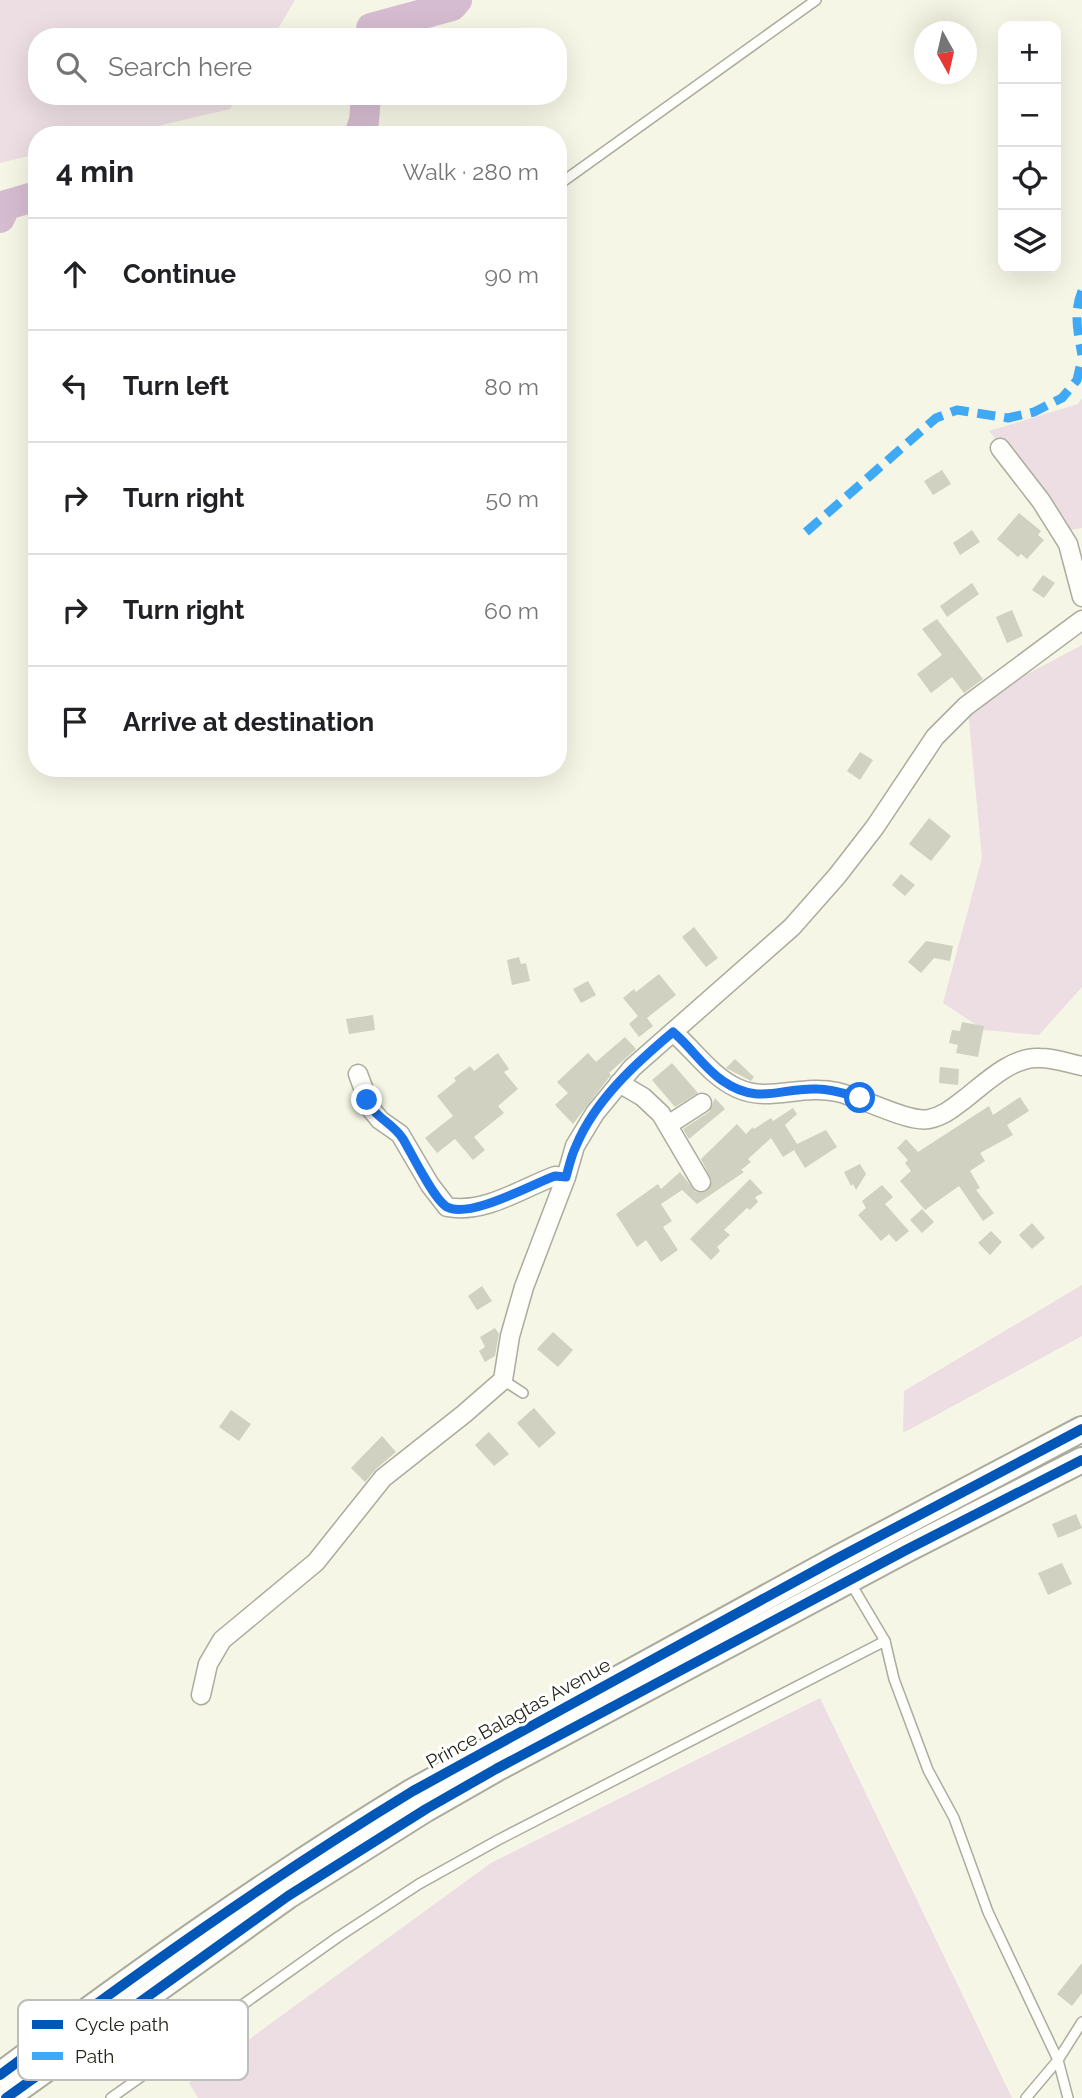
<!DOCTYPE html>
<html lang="en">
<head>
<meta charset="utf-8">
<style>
  body { margin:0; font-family:Raleway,sans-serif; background:#f2f2f2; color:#202124 }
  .controls { position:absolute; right:21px; top:21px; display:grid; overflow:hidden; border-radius:14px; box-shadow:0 7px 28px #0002 }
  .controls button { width:63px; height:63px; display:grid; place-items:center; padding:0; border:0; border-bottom:2px solid #e0e0e0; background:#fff; color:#202124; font:35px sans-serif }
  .compass { position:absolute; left:914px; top:21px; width:63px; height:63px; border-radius:50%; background:#fff; box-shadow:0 7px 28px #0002; rotate:172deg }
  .stop { position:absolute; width:21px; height:21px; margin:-16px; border:5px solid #1a73e8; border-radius:50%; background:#fff }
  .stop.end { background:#1a73e8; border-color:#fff; box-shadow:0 2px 7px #0008 }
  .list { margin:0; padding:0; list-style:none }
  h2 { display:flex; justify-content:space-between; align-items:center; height:91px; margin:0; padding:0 28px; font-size:30px }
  h2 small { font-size:23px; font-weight:400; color:#757577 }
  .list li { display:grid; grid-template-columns:46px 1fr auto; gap:21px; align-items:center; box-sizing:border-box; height:112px; padding:0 28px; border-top:2px solid #e0e0e0 }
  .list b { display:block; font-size:26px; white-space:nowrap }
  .list em { font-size:23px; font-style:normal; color:#757577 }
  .icon { flex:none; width:38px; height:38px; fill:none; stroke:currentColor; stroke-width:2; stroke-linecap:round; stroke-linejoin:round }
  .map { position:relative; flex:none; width:1082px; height:2098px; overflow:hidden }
  .search { position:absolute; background:#fff; box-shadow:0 7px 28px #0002; left:28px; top:28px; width:539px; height:77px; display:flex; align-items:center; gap:18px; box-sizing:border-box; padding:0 24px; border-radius:28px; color:#757577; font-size:26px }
  .panel { position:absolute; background:#fff; box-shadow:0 7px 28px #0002; left:28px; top:126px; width:539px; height:651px; border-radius:28px }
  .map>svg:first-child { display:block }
  .green { fill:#ecdee3 }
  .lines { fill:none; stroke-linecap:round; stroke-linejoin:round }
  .river { stroke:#d6bcd0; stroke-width:30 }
  .building { fill:#d1d1c1 }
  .lane-casing { stroke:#abab9e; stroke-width:12 }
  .street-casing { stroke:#abab9e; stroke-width:21 }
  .secondary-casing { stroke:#abab9e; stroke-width:28 }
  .lane { stroke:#fefefb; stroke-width:9 }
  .street { stroke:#fefefb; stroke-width:18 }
  .secondary { stroke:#fefefb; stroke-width:24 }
  .quiet { stroke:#3fa9f5; stroke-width:9; stroke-dasharray:18 9; stroke-linecap:butt }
  .cycleway-casing { stroke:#fff; stroke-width:15 }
  .cycleway { stroke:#0057b8; stroke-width:10 }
  .route { stroke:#1a73e8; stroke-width:9 }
  .labels { text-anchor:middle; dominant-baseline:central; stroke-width:6; stroke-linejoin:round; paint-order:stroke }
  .street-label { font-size:19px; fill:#25251a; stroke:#fff }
  .key { fill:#fff; stroke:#bebeba; stroke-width:2 }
  .key-label { font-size:19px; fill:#25251a }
</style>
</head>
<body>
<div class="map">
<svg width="1082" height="2098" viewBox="0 0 1082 2098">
  <rect width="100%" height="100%" fill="#f6f6e6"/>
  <g class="green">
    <polygon points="0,0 295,0 273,37 37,37 37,96 237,96 230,109 120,135 37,135 37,154 0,163"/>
    <polygon points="1082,398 1082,528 1069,530 989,431 1078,404"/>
    <polygon points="1082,645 1082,987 1039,1035 984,1030 943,1003 982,858 968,711 1014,681"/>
    <polygon points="1082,1285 1082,1336 903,1433 904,1391"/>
    <polygon points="820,1698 1012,2098 198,2098 189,2083 491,1863"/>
  </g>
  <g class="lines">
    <g class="river">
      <polyline points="371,37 371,28 452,6 457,0"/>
      <polyline points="359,135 364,121 366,96"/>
      <polyline points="0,218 6,205 37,196"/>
    </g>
  </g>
  <g class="building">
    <polygon points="942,470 951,484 933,495 924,481"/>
    <polygon points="1019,513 1041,531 1038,535 1044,540 1027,559 1021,554 1018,557 997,539"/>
    <polygon points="972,530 980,542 960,555 953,543"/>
    <polygon points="1043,575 1055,583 1044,598 1032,590"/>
    <polygon points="972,583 979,594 947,617 940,606"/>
    <polygon points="1012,610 1023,636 1007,643 996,617"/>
    <polygon points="937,619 983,679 964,693 952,677 931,693 917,674 942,655 922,629"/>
    <polygon points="860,752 873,760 860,780 847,771"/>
    <polygon points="929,818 951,836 931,861 909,844"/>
    <polygon points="901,874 915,885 905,896 892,885"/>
    <polygon points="694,927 718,958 706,967 682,937"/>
    <polygon points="926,941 953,946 950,961 934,958 921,973 908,962"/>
    <polygon points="519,957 521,964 526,963 530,981 512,985 507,960"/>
    <polygon points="659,974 676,995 647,1018 653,1026 639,1037 629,1024 638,1016 623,998 634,989 636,992"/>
    <polygon points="588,981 596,995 581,1003 573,989"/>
    <polygon points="373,1015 375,1030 349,1034 346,1019"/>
    <polygon points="962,1022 984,1026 978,1057 956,1053 958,1045 949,1043 952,1030 960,1031"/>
    <polygon points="625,1037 636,1049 609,1073 611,1075 573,1124 555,1105 568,1093 557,1082 588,1053 596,1062"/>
    <polygon points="498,1053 509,1069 504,1072 518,1089 498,1106 504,1113 474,1137 485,1150 473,1160 455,1139 437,1153 425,1138 453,1116 437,1096 456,1081 454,1078 470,1066 474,1071"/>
    <polygon points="735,1059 754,1077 751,1081 726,1068"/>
    <polygon points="672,1063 698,1093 675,1107 652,1080"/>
    <polygon points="940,1067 959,1069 958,1085 939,1083"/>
    <polygon points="1020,1097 1029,1111 1007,1125 1013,1135 980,1153 985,1161 970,1171 980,1188 976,1190 994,1213 983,1221 959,1186 925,1210 900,1181 911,1171 905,1163 908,1160 897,1148 906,1139 918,1152 989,1106 993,1115"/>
    <polygon points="715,1098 725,1109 689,1139 683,1129 709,1112"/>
    <polygon points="793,1108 797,1114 785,1125 797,1144 826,1130 837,1147 805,1168 794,1150 783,1157 771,1138 748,1159 751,1162 741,1170 744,1172 697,1204 682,1190 661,1204 672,1221 663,1227 678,1250 661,1262 646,1240 637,1247 616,1214 658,1184 661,1189 680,1172 695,1191 700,1193 707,1191 712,1181 701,1159 737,1124 746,1134 753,1127 754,1129 771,1118 773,1121"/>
    <polygon points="860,1164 866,1174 856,1190 853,1184 851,1186 844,1172"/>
    <polygon points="750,1179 763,1193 755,1197 758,1202 750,1210 747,1208 724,1230 730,1235 717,1247 720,1251 711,1260 690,1239"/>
    <polygon points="882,1185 893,1197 885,1204 909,1231 896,1242 889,1234 881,1241 858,1215 866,1208 862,1201"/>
    <polygon points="922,1209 934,1222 922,1233 910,1220"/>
    <polygon points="1032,1223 1045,1238 1032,1249 1019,1235"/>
    <polygon points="991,1231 1002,1242 990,1255 978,1243"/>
    <polygon points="482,1286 492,1301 477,1310 468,1296"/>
    <polygon points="495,1328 499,1334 495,1356 485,1362 479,1351 485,1347 480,1337"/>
    <polygon points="553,1332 573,1350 558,1367 537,1349"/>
    <polygon points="534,1408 556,1433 539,1448 517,1423"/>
    <polygon points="231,1410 251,1424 239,1441 219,1427"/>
    <polygon points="489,1432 509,1454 494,1466 475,1445"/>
    <polygon points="382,1436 396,1452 376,1469 365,1482 351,1468"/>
    <polygon points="1076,1514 1082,1528 1058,1538 1052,1524"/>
    <polygon points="1062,1563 1072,1584 1048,1595 1038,1573"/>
    <polygon points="1082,1963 1082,1993 1072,2006 1057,1994"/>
  </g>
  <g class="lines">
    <g class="lane-casing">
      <g id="lane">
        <polyline points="558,185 816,0"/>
        <polyline points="503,1380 523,1393"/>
        <polyline points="850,1582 885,1641 894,1679 928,1770 954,1818 988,1912 1058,2060 1068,2098"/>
        <polyline points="111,2098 338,1937 419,1884 498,1840 885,1641"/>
        <polyline points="1026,2098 1058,2060 1082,2022"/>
      </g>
    </g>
    <g class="street-casing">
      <g id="street">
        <polyline points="1000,448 1041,501 1068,544 1082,597"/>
        <path d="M673,1032C694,1050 711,1076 737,1088C768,1103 801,1084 837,1092C861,1097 908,1123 929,1119C944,1116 954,1107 966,1098C986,1082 1013,1056 1040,1058C1054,1058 1068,1063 1082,1066"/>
        <path d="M358,1074L371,1109L380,1120L400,1134L430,1185L447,1207C485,1214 520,1189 555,1176L566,1177"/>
        <polyline points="619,1083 643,1097 661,1114 701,1182"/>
        <polyline points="668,1125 702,1103"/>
        <polyline points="201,1695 208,1664 222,1640 316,1562 383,1478 464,1414 503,1380 510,1336 524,1287 566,1177 575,1146 595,1113 632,1068 792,927 837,876 875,827 935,737 966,706 1082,620"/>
      </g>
    </g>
    <g class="secondary-casing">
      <g id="secondary">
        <path d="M0,2075C134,1975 270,1878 413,1791L838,1558L1082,1429"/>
        <polyline points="6,2098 288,1896 426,1809 496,1769 906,1550 1082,1460"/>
      </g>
    </g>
    <use href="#lane" class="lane"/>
    <use href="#street" class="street"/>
    <use href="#secondary" class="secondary"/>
    <g class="quiet">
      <path d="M1082,291C1073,312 1078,333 1082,355"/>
      <polyline points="806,532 936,418 957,410 1008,418 1034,412 1062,398 1077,380 1082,358"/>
    </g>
    <g class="cycleway-casing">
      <g id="cycleway">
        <path d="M0,2075C134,1975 270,1878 413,1791L838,1558L1082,1429"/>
        <polyline points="6,2098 288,1896 426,1809 496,1769 906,1550 1082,1460"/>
      </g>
    </g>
    <use href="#cycleway" class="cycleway"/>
  </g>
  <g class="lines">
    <path class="route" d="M367,1100C375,1118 393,1123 403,1139C412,1154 434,1200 447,1207C470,1219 532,1184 555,1176L566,1177C569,1167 571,1156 576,1146C595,1100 636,1063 673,1032C691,1047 704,1068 723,1081C759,1106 781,1087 818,1089C832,1089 846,1094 860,1098"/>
  </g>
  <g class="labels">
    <g class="street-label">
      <text transform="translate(518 1713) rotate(-29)">Prince Balagtas Avenue</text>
    </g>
  </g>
  <rect x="18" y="2000" width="230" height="80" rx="10" class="key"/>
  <rect x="32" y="2020" width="31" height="9" fill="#0057b8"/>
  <rect x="32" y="2052" width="31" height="8" fill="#3fa9f5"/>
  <g class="key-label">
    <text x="75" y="2031">Cycle path</text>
    <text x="75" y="2063">Path</text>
  </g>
</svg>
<div class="controls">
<button>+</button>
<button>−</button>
<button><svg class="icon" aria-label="locate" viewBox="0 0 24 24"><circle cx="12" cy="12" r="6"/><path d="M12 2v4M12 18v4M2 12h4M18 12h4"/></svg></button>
<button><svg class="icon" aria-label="layers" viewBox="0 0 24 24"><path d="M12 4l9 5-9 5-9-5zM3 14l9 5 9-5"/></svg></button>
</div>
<svg class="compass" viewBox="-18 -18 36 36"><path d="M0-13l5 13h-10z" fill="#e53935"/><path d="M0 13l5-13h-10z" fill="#757577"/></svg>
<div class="stop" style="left:860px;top:1098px"></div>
<div class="stop end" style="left:367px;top:1100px"></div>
<div class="search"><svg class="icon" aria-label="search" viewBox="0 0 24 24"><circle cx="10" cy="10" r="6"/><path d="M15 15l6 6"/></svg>Search here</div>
<section class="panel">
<h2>4 min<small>Walk · 280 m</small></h2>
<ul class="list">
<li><svg class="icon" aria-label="ahead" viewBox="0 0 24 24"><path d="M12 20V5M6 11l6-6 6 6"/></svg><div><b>Continue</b></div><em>90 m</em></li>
<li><svg class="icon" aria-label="left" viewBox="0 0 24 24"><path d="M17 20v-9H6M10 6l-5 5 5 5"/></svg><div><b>Turn left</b></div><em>80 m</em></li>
<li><svg class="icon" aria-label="right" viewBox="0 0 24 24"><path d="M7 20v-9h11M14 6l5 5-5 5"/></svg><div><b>Turn right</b></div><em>50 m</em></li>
<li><svg class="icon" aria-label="right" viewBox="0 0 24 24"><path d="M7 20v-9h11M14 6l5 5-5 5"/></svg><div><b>Turn right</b></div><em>60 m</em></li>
<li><svg class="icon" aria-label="arrive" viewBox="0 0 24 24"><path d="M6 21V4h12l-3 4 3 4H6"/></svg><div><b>Arrive at destination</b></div></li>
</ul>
</section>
</div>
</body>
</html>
